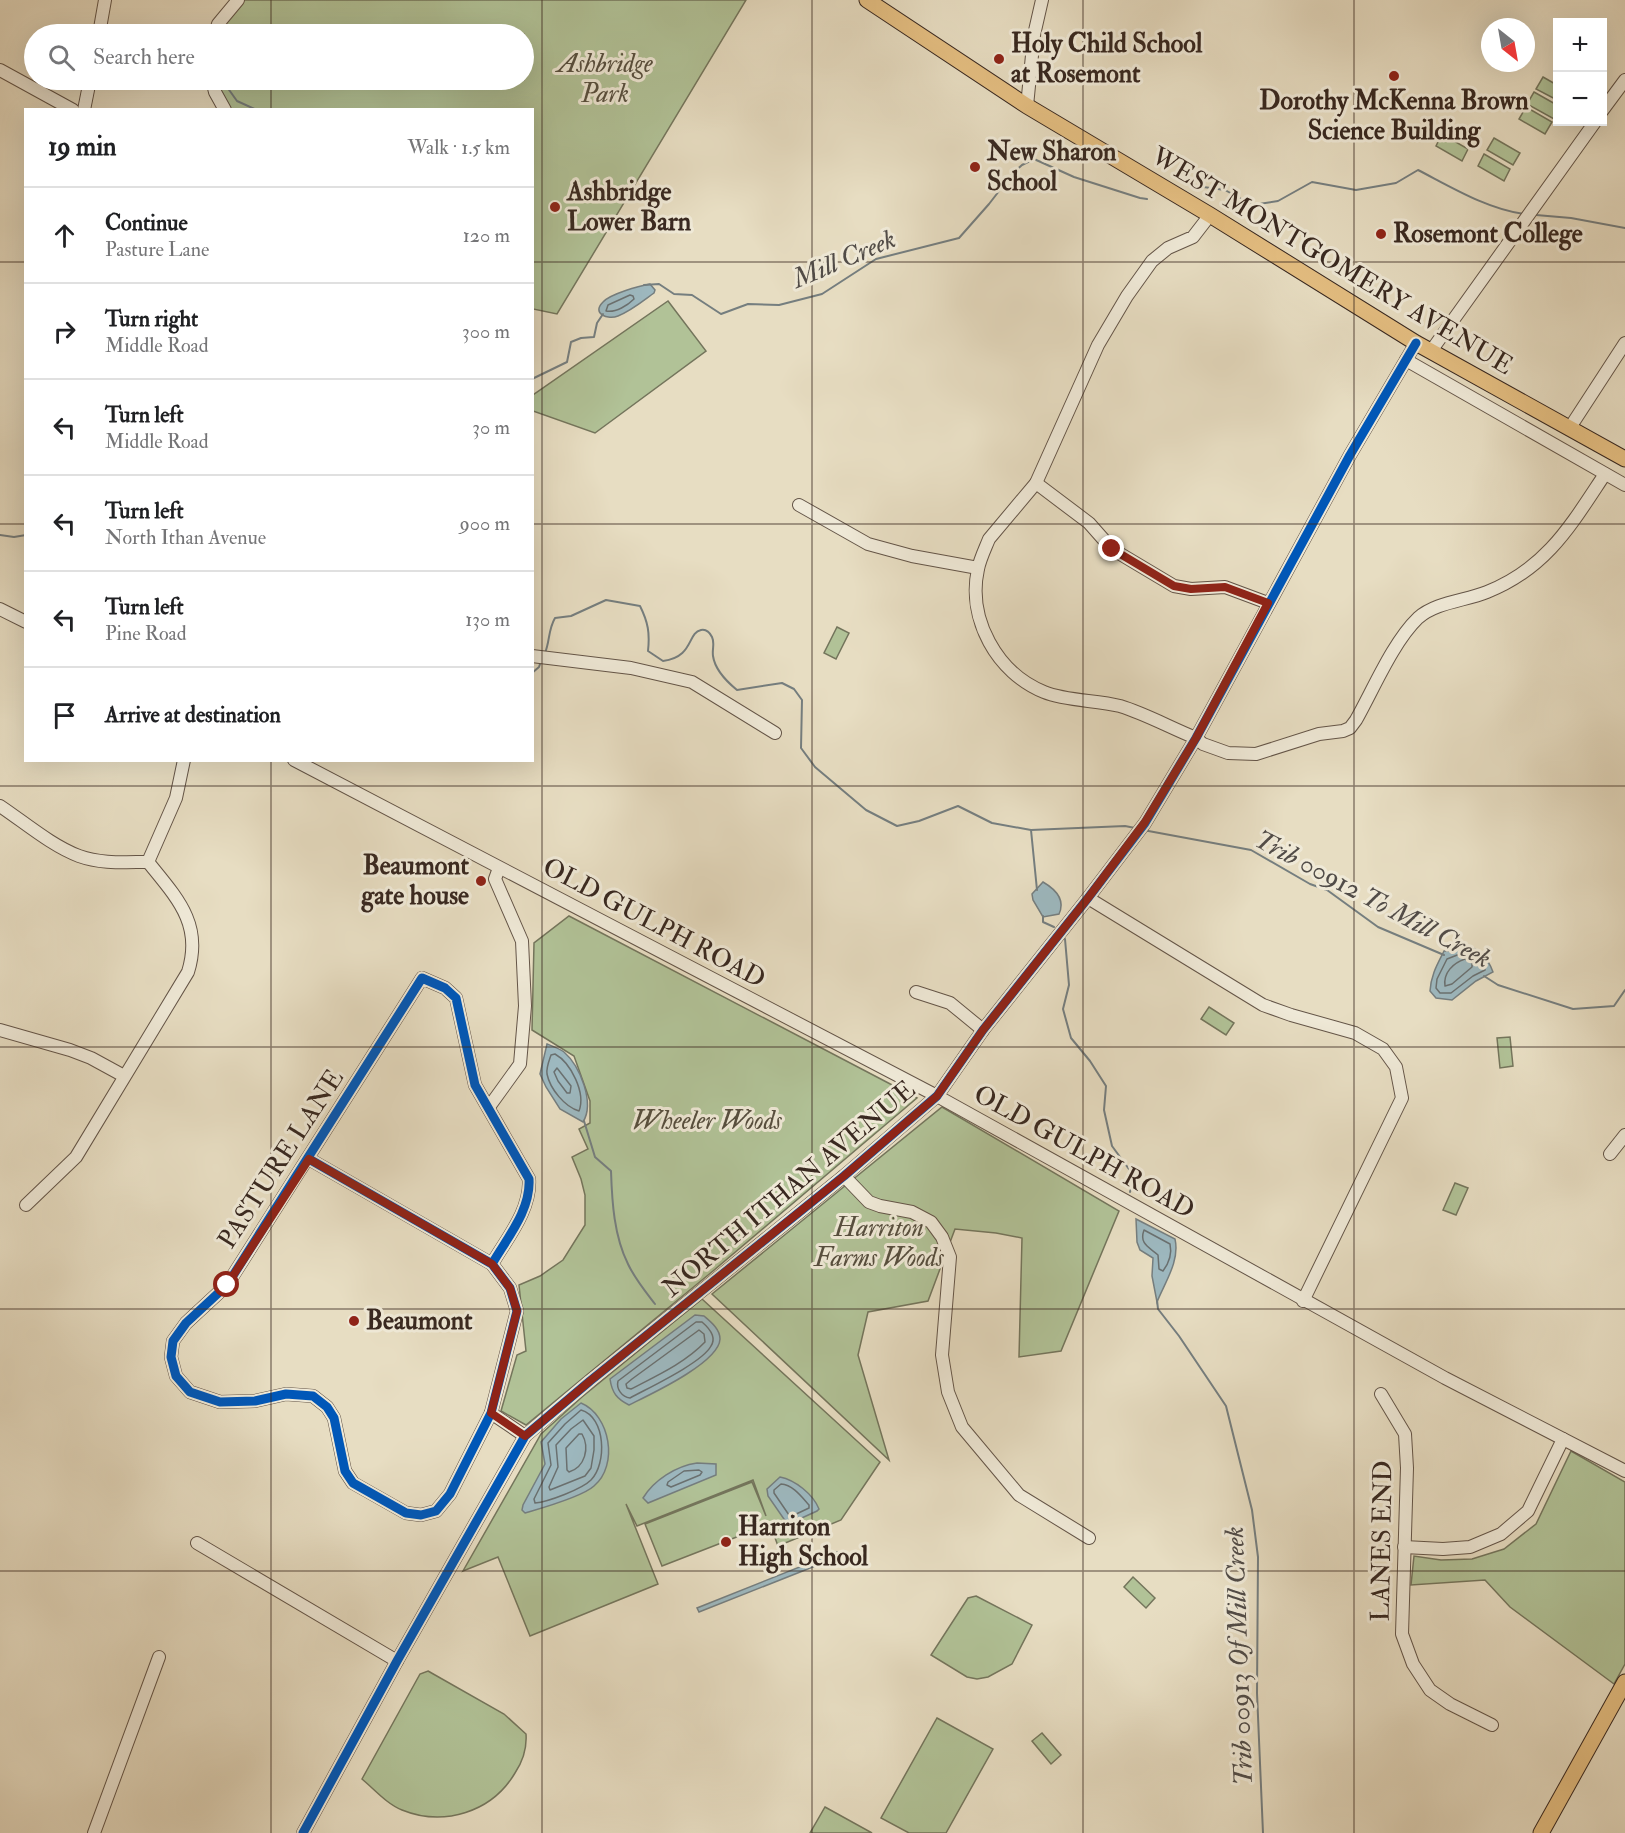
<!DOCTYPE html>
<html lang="en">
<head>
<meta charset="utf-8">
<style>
  body { margin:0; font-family:"IM FELL Double Pica",serif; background:#f6f6f6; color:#202124 }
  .controls { position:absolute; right:18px; top:18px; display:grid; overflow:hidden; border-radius:0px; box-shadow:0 6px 24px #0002 }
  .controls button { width:54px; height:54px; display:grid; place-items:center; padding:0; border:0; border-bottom:2px solid #e0e0e0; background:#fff; color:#202124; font:30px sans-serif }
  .compass { position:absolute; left:1481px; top:18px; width:54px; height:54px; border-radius:50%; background:#fff; box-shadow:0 6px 24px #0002; rotate:149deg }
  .stop { position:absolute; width:18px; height:18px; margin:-14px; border:4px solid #8f2418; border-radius:50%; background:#fff }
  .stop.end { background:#8f2418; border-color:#fff; box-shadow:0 2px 6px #0008 }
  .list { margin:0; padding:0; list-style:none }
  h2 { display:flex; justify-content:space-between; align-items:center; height:78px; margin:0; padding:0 24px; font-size:26px }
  h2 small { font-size:20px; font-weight:400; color:#757577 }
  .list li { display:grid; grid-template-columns:39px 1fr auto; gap:18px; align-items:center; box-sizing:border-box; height:96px; padding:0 24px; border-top:2px solid #e0e0e0 }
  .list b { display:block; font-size:22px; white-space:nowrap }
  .list p { margin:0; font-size:20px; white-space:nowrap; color:#757577 }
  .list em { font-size:20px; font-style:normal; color:#757577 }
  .icon { flex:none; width:33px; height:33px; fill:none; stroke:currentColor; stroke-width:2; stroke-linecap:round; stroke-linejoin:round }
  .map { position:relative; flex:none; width:1625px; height:1833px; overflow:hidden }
  .search { position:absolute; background:#fff; box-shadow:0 6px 24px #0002; left:24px; top:24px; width:510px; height:66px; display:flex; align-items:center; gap:15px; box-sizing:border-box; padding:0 21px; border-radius:33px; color:#757577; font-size:22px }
  .panel { position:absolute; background:#fff; box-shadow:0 6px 24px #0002; left:24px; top:108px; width:510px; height:654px; border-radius:0px }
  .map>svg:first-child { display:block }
  .green { fill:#b1c297; stroke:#74755c; stroke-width:1.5 }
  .water { fill:#9db8bf; stroke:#757e7f; stroke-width:1.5 }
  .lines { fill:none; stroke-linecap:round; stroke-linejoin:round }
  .shore { stroke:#6a7070; stroke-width:1.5 }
  .stream { stroke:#757e7f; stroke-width:2 }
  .minor-casing { stroke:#645548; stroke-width:14 }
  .major-casing { stroke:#382820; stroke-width:17 }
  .minor { stroke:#efe9d7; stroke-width:12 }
  .major { stroke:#e4be81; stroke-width:15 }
  .cycleway-casing { stroke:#efe9d7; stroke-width:13 }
  .cycleway { stroke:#0057b8; stroke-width:9 }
  .route { stroke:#8f2418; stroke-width:8 }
  .grid { fill:none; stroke:#382820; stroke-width:1.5; stroke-opacity:0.55 }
  .poi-dot { fill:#8f2418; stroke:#efe9d7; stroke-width:2 }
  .labels { text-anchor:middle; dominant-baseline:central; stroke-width:6; stroke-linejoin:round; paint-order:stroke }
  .poi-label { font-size:26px; font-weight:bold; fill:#382820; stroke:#efe9d7; text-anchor:start }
  .park-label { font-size:26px; font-style:italic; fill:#564e3e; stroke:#efe9d7 }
  .street-label { font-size:26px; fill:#382820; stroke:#efe9d7 }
  .water-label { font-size:27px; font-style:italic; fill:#514c48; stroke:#efe9d7 }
</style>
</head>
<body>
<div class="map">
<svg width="1625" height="1833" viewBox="0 0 1625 1833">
  <rect width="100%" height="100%" fill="#e7ddc2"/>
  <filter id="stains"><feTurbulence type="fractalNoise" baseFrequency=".00333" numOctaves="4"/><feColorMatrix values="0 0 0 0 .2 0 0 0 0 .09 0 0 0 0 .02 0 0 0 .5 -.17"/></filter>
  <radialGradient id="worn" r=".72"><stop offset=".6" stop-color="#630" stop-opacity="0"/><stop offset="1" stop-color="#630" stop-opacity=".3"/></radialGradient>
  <g class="green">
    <polygon points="238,0 746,0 557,314 533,309 532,110 225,109 212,80 524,80 524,34 215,34"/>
    <polygon points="1543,77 1557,85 1557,100 1536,89"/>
    <polygon points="1534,92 1557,105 1557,112 1554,119 1527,104"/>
    <polygon points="1526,107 1552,122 1545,134 1519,119"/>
    <polygon points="1442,134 1468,149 1462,161 1436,146"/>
    <polygon points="1494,138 1520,153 1513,165 1487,150"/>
    <polygon points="1484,154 1510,169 1504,181 1478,166"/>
    <polygon points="668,301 706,351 595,433 533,411 533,395"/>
    <polygon points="837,627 849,633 836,659 824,653"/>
    <polygon points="569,916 917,1098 713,1271 526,1425 501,1411 517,1355 526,1351 519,1285 540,1276 563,1260 585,1225 585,1195 581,1179 572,1157 588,1149 579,1129 590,1123 590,1101 574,1056 532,1030 534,943"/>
    <polygon points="1209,1007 1234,1023 1226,1035 1201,1019"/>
    <polygon points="1510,1037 1513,1066 1500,1068 1497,1038"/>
    <polygon points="942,1107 1119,1211 1061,1351 1019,1357 1022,1238 996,1233 955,1229 928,1301 868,1312 858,1355 889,1460 712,1294"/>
    <polygon points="1455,1183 1468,1188 1456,1215 1443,1210"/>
    <polygon points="702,1299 880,1462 841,1520 778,1546 770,1524 662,1566 645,1524 752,1482 766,1516 753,1480 637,1526 626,1504 658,1584 530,1636 498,1557 463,1571 541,1434 582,1397"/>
    <polygon points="1571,1451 1625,1482 1625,1664 1614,1684 1510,1607 1485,1580 1411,1585 1414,1556 1441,1560 1472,1559 1504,1549 1536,1524"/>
    <polygon points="1133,1577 1155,1598 1146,1608 1124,1587"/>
    <polygon points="976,1596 1032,1625 1012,1664 988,1677 977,1679 967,1677 931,1655 968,1598"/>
    <path d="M428,1671L504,1714L526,1734C527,1748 523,1761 515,1773C492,1812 444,1827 402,1810C387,1804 375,1790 362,1779L420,1674Z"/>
    <polygon points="937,1718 993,1749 946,1833 909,1833 881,1818"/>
    <polygon points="1042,1733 1061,1755 1051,1764 1032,1741"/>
    <polygon points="825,1807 872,1833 810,1833"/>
  </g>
  <g class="water">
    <path d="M650,284L655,290L654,293C643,301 631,311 618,316C608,320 591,314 603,302C610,294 639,286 650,284Z"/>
    <path d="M1043,882C1055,889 1066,899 1059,914L1043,917L1033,900L1032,894Z"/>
    <path d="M1464,945C1479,948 1488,958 1493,972L1476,981L1452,1000L1436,998L1430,991C1431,975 1437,965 1444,951H1450Z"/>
    <path d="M547,1044C552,1046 560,1049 564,1052C580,1066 595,1103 583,1122L560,1109L546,1087L540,1074Z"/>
    <path d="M1136,1219L1175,1239C1180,1261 1165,1282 1157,1302L1152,1276L1153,1258L1140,1250L1137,1242Z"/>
    <path d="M695,1315L704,1316C711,1322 720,1329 720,1339C719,1363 649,1395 629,1405C617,1399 612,1393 610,1379Z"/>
    <path d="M581,1403C610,1415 619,1465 594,1486C582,1497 542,1508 525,1513L522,1510L523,1505L545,1464L541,1442L561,1419Z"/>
    <path d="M697,1463L716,1464V1475L648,1503L643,1498C654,1480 676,1466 697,1463Z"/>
    <path d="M780,1477C795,1480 813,1494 819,1509L817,1511L793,1522H786L768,1496L767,1489Z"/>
    <polygon points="837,1552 838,1557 699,1612 697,1608"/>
  </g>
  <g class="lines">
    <g class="shore">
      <path d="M630,295L633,296L634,299C628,305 616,313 606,311L608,305Z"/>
      <path d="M1465,952C1474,953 1484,961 1485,970L1473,976L1451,993H1440L1436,988L1437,979L1447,959Z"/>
      <path d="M1465,959L1472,963V967L1452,984L1445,986C1443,973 1453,963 1465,959Z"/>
      <path d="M555,1054C571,1063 586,1093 579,1111C565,1107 550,1089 547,1074C546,1068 549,1061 551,1055Z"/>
      <polygon points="557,1068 571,1086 570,1093 567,1093 558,1081 554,1072"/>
      <path d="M1144,1230L1170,1244C1172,1253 1169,1263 1163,1271L1159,1269L1158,1255C1149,1247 1139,1244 1144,1230Z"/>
      <path d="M696,1322H702C709,1328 717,1337 711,1346C702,1363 648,1388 630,1398C622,1397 616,1389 618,1381Z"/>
      <path d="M699,1330L704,1334L705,1342C685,1363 656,1376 631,1389L627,1388L626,1384L632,1379Z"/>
      <path d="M581,1410C606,1417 607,1464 591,1480C582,1489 548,1502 535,1503L534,1499L551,1465L548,1443L565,1424Z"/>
      <polygon points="583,1420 594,1436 594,1450 591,1468 585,1476 550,1490 549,1487 558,1467 556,1445 571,1429"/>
      <path d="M579,1434H582C590,1448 585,1467 569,1472L567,1470L566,1448Z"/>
      <polygon points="699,1470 702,1472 700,1475 671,1487 667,1485 668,1482 684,1471"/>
      <path d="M781,1484C793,1485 801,1496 809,1505V1508L792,1516L789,1515L774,1493V1490Z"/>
    </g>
    <g class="stream">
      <polyline points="222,80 237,101 257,110"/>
      <path d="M1189,185L1225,190L1252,205L1278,201L1312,182L1356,190L1396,183L1418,170C1451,187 1487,209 1524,214"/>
      <polyline points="1536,215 1571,218 1625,228"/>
      <polyline points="644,285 659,284 674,294 692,295 721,314 748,304 779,305 822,294 876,259 959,238 989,204 1013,173 1022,165 1034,159 1074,177 1140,198 1147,199"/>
      <polyline points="532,379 567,362 571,342 581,338 594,337 597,323 603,314"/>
      <polyline points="0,535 14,537 26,535"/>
      <path d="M545,653C550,641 548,630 555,618L571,616L606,600L640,606C648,622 650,633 648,651L663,661C694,657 687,633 701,630C706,629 710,633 712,637C715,643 712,649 713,656C715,670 726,681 737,690L782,683L794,689L802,700L801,748L815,767L866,810L897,826L919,821L958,806L992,823L1031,830L1125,826L1135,828"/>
      <polyline points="532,673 539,667 541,661"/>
      <polyline points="1031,830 1037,890"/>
      <polyline points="1143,830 1251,850 1310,884 1327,890 1378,927 1444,955"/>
      <polyline points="1043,916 1043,922 1054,927"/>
      <polyline points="1065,939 1069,985 1063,1009 1071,1038 1090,1061 1106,1086 1104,1110 1112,1146 1134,1176 1130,1192"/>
      <polyline points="1484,976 1498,985 1573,1009 1614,1006 1625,990"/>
      <path d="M584,1121L595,1157L611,1171C612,1202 614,1236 628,1264C635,1279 645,1291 655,1304"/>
      <polyline points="1157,1300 1158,1309 1179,1336 1226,1406 1252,1510 1258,1557 1257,1693 1263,1833"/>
    </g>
    <g class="minor-casing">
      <g id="minor">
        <polyline points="99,34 105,0"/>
        <polyline points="215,34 218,24 238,0"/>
        <polyline points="0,70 73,110"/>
        <polyline points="212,80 215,92 225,110"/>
        <polyline points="1027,106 1034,35 1042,0"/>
        <polyline points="84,110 90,80"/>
        <polyline points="1602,111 1625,80"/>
        <path d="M1210,215L1193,237L1168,248L1152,261L1127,296L1098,345L1036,483L989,539C985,549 980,559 978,569C967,619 997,673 1044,692C1066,701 1096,700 1120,706C1146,714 1171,728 1196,738L1203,744L1228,753L1256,754L1319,734L1343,731L1350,728L1356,720C1373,690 1393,642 1418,618C1436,602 1465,601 1487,592C1547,568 1571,525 1605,474"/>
        <polyline points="1431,351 1595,122"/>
        <polyline points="1406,360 1625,485"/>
        <polyline points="1569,429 1625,343"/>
        <polyline points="1036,483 1089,523 1112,549 1174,586 1191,589 1225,587 1268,603"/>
        <polyline points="799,505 868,544 912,556 978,568"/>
        <polyline points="0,609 26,622"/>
        <polyline points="532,656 631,668 692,682 775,733"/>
        <polyline points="294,760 937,1096 1445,1378 1625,1471"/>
        <path d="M0,806C24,822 52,846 79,856C101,864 125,862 148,862"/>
        <polyline points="148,862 176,798 184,760"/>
        <polyline points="1088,898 1263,1005 1291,1015 1355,1033 1383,1049 1396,1067 1402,1098 1303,1301"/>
        <polyline points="916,992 950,1003 983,1030"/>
        <polyline points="0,1030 70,1050 91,1058 124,1076"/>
        <polyline points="489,1107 520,1064 525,1006 522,941 495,879 499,868"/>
        <polyline points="1610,1154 1625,1135"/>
        <path d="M309,1159L492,1264L510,1288L517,1311L491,1413L450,1494L436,1511L421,1515L406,1513L353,1483L345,1471L334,1418L327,1407L313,1396L286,1394L255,1401L220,1402L190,1392L176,1376L171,1357L173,1341L186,1323L227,1285L422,978L445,988L456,998L475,1085L529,1179C531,1210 507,1238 492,1264"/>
        <polyline points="844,1176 869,1202 880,1206 912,1212 931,1222 942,1237 950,1257 942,1355 948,1392 962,1427 1019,1495 1089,1538"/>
        <path d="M26,1205L76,1157L188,972C203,924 177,898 148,862"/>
        <polyline points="1381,1394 1405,1434 1407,1468 1402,1634 1413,1664 1430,1690 1450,1704 1492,1725"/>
        <polyline points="491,1413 525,1436"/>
        <polyline points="197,1543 397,1661"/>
        <polyline points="1404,1547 1443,1549 1470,1547 1501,1534 1528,1511 1563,1439"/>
        <polyline points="94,1833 159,1657"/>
        <polyline points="303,1833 397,1661 525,1436 590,1381 844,1176 937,1096 983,1030 1088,898 1145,823 1196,738 1350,455 1416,343"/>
      </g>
    </g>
    <g class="major-casing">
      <g id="major">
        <polyline points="867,0 1027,106 1210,215 1416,343 1625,459"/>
        <polyline points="1541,1833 1625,1682"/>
      </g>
    </g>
    <use href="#minor" class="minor"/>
    <use href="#major" class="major"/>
    <g class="cycleway-casing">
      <g id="cycleway">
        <path d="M309,1159L492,1264L510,1288L517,1311L491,1413L450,1494L436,1511L421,1515L406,1513L353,1483L345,1471L334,1418L327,1407L313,1396L286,1394L255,1401L220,1402L190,1392L176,1376L171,1357L173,1341L186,1323L227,1285L422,978L445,988L456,998L475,1085L529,1179C531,1210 507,1238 492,1264"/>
        <polyline points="303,1833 397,1661 525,1436 590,1381 844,1176 937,1096 983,1030 1088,898 1145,823 1196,738 1350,455 1416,343"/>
      </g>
    </g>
    <use href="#cycleway" class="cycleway"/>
  </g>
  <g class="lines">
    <polyline class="route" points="227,1285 309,1159 492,1264 510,1288 517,1311 491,1413 525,1436 590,1381 844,1176 937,1096 983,1030 1088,898 1145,822 1196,738 1268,603 1225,587 1191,589 1174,586 1112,549"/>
  </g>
  <path class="grid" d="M271,0V34M542,0V1833M812,0V1833M1083,0V1833M1354,0V1833M271,80V110M0,262H26M532,262H1625M0,524H26M532,524H1625M271,760V1833M0,786H1625M0,1047H1625M0,1309H1625M0,1571H1625"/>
  <g class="poi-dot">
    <circle cx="999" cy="59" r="6"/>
    <circle cx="1394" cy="76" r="6"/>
    <circle cx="975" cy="167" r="6"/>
    <circle cx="555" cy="207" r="6"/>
    <circle cx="1381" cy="234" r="6"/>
    <circle cx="481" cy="881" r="6"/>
    <circle cx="354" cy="1321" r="6"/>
    <circle cx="726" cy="1542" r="6"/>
  </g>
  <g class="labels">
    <g class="poi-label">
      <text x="1011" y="44">Holy Child School<tspan x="1011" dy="30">at Rosemont</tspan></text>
      <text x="1394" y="101" text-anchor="middle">Dorothy McKenna Brown<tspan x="1394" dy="30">Science Building</tspan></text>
      <text x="987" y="152">New Sharon<tspan x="987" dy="30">School</tspan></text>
      <text x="567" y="192">Ashbridge<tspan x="567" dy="30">Lower Barn</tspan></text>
      <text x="1393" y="234">Rosemont College</text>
      <text x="469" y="866" text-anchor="end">Beaumont<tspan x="469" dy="30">gate house</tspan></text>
      <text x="366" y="1321">Beaumont</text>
      <text x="738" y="1527">Harriton<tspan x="738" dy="30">High School</tspan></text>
    </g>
    <g class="park-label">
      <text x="605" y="64">Ashbridge<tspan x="605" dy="30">Park</tspan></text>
      <text x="707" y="1121">Wheeler Woods</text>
      <text x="879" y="1228">Harriton<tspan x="879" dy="30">Farms Woods</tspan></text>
    </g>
    <g class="street-label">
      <text transform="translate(1332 261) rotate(31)">WEST MONTGOMERY AVENUE</text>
      <text transform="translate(654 923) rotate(28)">OLD GULPH ROAD</text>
      <text transform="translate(1084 1152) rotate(29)">OLD GULPH ROAD</text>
      <text transform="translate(281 1159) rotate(-57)">PASTURE LANE</text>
      <text transform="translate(789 1189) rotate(-40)">NORTH ITHAN AVENUE</text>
      <text transform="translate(1382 1541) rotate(-89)">LANES END</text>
    </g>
    <g class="water-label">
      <text transform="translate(844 259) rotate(-23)">Mill Creek</text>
      <text transform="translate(1373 899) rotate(28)">Trib 00912 To Mill Creek</text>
      <text transform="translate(1239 1656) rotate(-92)">Trib 00913 Of Mill Creek</text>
    </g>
  </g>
  <rect width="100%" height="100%" filter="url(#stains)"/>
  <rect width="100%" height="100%" fill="url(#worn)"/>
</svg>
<div class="controls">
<button>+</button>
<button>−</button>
</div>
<svg class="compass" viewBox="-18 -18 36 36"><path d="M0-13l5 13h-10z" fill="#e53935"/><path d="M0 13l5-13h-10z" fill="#757577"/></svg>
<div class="stop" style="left:227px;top:1285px"></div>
<div class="stop end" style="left:1112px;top:549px"></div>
<div class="search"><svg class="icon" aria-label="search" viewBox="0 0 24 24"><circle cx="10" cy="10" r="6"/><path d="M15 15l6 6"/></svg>Search here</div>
<section class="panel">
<h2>19 min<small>Walk · 1.5 km</small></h2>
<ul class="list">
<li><svg class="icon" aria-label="ahead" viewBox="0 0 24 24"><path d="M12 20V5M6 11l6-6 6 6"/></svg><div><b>Continue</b><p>Pasture Lane</p></div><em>120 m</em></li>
<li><svg class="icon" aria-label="right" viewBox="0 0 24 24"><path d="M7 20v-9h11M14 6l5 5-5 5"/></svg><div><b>Turn right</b><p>Middle Road</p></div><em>300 m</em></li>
<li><svg class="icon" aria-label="left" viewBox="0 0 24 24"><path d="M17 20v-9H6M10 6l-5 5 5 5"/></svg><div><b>Turn left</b><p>Middle Road</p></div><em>30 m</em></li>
<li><svg class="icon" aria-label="left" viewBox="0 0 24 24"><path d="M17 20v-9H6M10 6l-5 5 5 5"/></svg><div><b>Turn left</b><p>North Ithan Avenue</p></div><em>900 m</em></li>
<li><svg class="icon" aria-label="left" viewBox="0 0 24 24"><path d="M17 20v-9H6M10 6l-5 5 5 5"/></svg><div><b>Turn left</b><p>Pine Road</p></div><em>130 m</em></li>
<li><svg class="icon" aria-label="arrive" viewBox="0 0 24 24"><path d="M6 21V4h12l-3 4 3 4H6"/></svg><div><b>Arrive at destination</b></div></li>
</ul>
</section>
</div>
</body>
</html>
